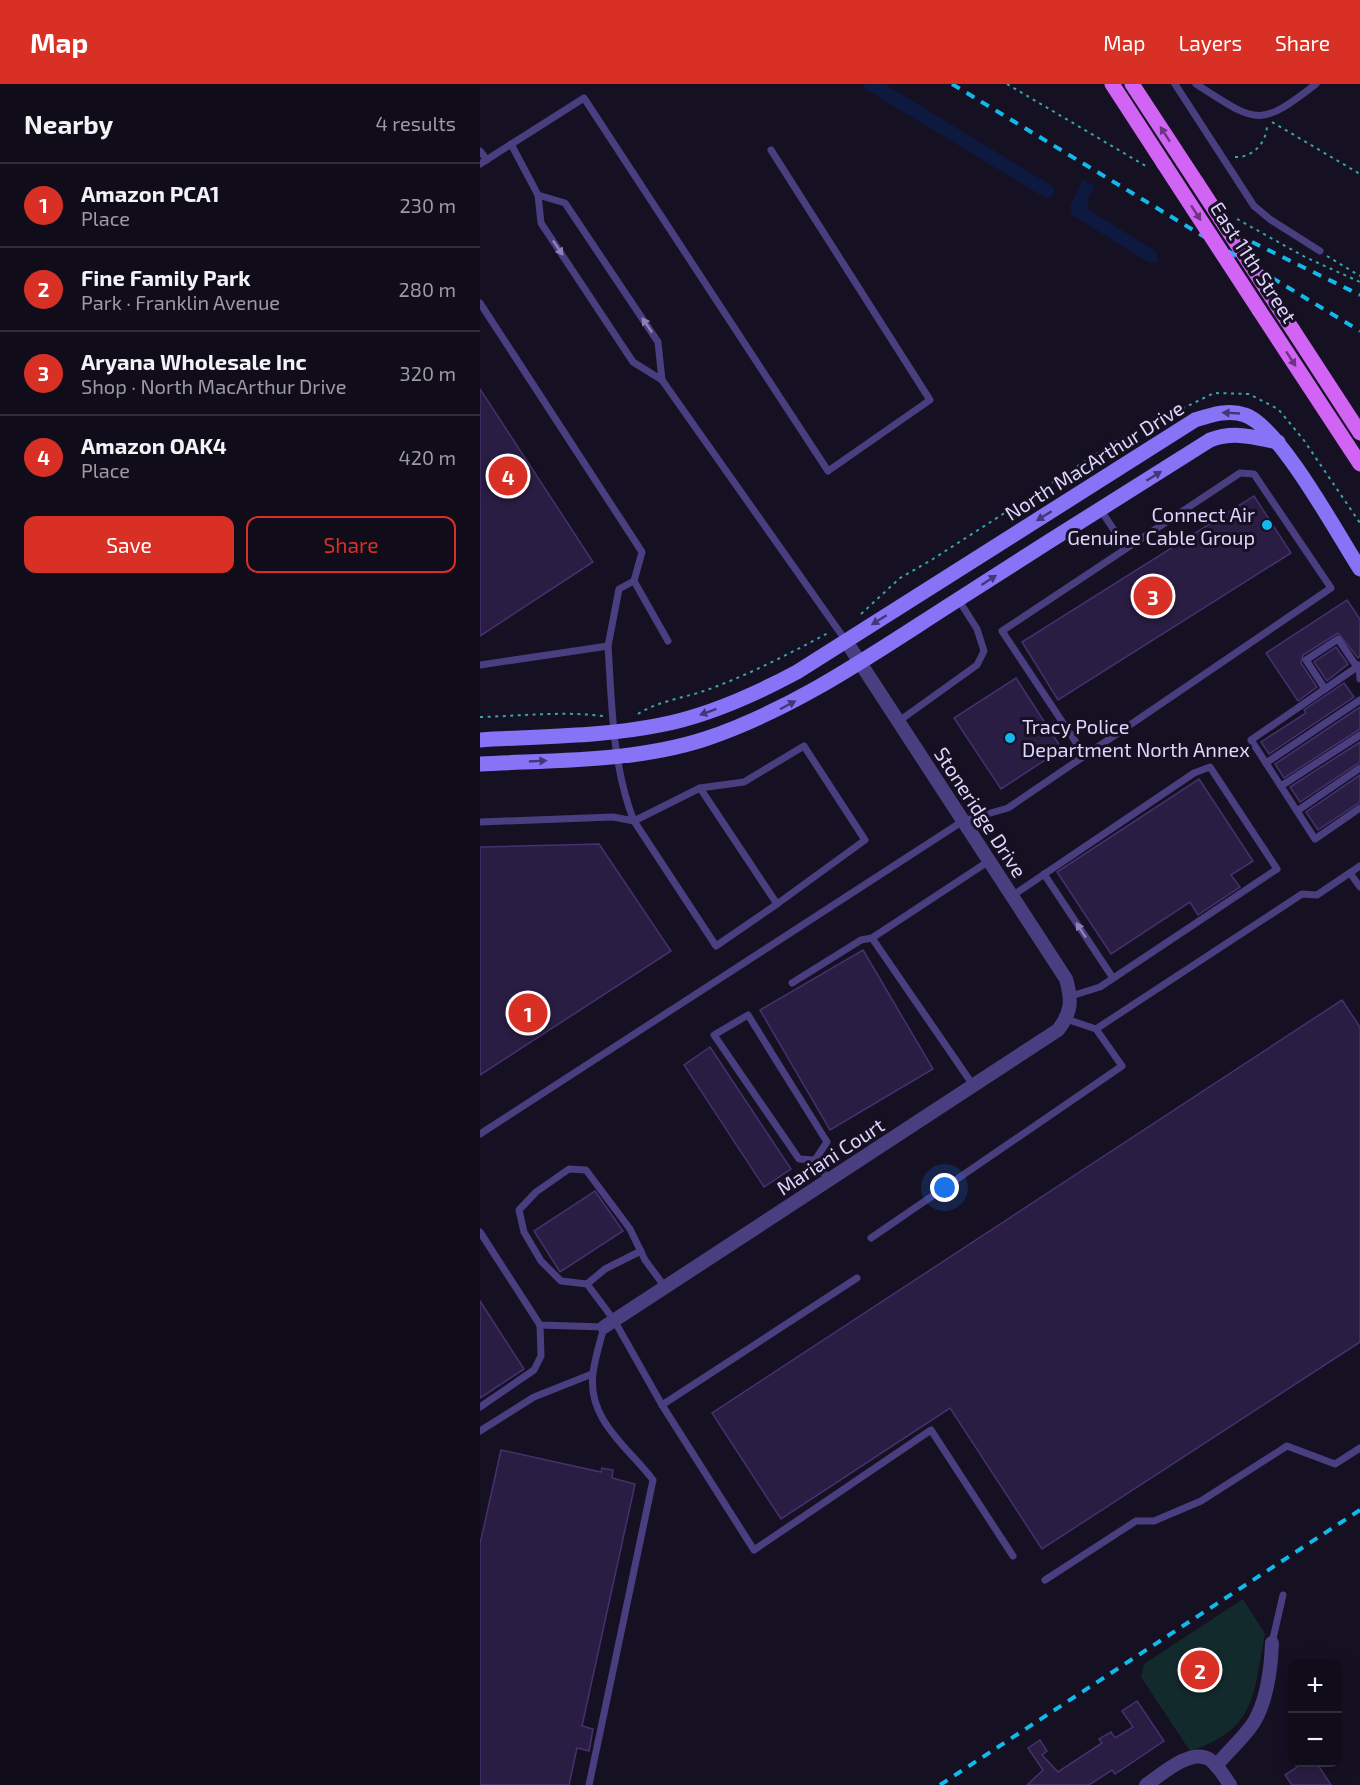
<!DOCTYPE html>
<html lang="en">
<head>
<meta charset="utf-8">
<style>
  body { margin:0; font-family:"Exo 2",sans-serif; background:#191523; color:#f1f3f6 }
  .controls { position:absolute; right:18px; bottom:18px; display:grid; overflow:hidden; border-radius:12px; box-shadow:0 3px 15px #0003 }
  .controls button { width:54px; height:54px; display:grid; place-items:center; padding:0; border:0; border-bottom:2px solid #302c39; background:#100c1a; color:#f1f3f6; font:30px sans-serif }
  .you { position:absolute; left:465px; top:1104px; width:21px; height:21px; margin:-15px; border:4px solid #fff; border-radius:50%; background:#1a73e8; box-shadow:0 0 0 9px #1a73e833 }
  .badge { display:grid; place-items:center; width:39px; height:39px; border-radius:50%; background:#d93025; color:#fff; font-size:20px; font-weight:700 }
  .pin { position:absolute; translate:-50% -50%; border:3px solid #fff; box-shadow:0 2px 6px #0006 }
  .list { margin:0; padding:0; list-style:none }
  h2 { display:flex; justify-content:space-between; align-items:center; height:78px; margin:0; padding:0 24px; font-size:26px }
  h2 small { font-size:20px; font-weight:400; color:#9c9ba2 }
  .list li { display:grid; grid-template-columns:39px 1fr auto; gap:18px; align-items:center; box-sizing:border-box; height:84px; padding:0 24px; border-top:2px solid #302c39 }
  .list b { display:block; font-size:22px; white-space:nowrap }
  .list p { margin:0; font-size:20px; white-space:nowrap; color:#9c9ba2 }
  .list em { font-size:20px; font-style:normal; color:#9c9ba2 }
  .actions { display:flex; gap:12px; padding:18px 24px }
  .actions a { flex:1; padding:14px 0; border:2px solid #d93025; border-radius:12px; text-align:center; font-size:21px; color:#d93025 }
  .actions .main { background:#d93025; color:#fff }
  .map { position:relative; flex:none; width:880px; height:1701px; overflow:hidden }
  header { display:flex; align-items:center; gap:36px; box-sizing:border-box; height:84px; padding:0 30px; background:#d93025; color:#fff }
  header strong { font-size:28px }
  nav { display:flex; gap:33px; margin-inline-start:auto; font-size:21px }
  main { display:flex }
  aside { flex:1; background:#100c1a }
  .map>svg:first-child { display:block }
  .green { fill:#132a2c }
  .water { fill:#0d193e }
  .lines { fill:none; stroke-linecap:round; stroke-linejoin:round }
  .canal { stroke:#0d193e; stroke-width:14 }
  .building { fill:#2a1d43; stroke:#45316d; stroke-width:1.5 }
  .path { stroke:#37a5ad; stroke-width:2; stroke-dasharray:3 4.5; stroke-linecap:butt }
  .service { stroke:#493e7f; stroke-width:7 }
  .minor { stroke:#493e7f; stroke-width:14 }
  .secondary { stroke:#8773f5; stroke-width:15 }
  .primary { stroke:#d164f4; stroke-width:15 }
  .rail { stroke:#11b9ec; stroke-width:4; stroke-dasharray:9 8; stroke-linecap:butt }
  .primary-bridge { stroke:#d164f4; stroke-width:15 }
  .oneway { fill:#6a3681 }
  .oneway2 { fill:#8c82b7 }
  .oneway3 { fill:#433877 }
  .poi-dot { fill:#11b9ec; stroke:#161023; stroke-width:2 }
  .labels { text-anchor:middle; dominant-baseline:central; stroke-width:6; stroke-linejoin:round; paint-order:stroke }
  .street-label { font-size:20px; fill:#ded5fc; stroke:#161023 }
  .poi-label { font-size:20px; fill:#ded5fc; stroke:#161023; text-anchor:end }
</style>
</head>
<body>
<header>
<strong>Map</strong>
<nav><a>Map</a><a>Layers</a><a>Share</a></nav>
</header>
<main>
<aside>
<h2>Nearby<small>4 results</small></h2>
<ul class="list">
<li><span class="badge">1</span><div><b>Amazon PCA1</b><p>Place</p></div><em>230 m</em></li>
<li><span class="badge">2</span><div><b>Fine Family Park</b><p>Park · Franklin Avenue</p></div><em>280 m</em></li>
<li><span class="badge">3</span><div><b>Aryana Wholesale Inc</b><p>Shop · North MacArthur Drive</p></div><em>320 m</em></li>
<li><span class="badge">4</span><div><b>Amazon OAK4</b><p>Place</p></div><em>420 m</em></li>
</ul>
<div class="actions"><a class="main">Save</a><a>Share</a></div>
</aside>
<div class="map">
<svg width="880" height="1701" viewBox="0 0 880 1701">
  <rect width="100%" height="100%" fill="#161023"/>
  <path class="green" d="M763,1515L785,1550C773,1611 777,1645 710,1667L661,1593L664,1580Z"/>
  <polygon class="water" points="603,95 615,102 607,116 609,126 677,168 677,178 670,179 592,131 590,122"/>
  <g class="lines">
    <polyline class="canal" points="391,0 567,107"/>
  </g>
  <g class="building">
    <polygon points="0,305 113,478 0,552"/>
    <polygon points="774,412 811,469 578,616 542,558"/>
    <polygon points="867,516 880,535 880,572 878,574 858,549 823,571 821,579 837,603 818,617 786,569"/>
    <polygon points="856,563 868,580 847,597 834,578"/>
    <polygon points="536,594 582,665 521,705 474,634"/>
    <polygon points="864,599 874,613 789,670 781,658 826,629 824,626"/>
    <polygon points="880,623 880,645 804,694 795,680"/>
    <polygon points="880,658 880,678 820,718 810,703"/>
    <polygon points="880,691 880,718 838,746 826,728"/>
    <polygon points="719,695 773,777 751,791 760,803 718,831 710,818 631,870 577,788"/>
    <polygon points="119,760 191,867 0,991 0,763"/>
    <polygon points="383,866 453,985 350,1046 280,926"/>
    <polygon points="862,916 880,943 880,1258 562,1465 470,1324 301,1435 232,1329"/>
    <polygon points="230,963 311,1085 284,1103 204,981"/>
    <polygon points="115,1107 143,1147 80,1188 54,1147"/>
    <polygon points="0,1217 44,1285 0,1314"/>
    <polygon points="21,1366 121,1388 122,1384 133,1386 132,1394 155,1400 102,1642 113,1645 109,1667 97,1664 89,1701 0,1701 0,1460"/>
    <polygon points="657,1617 684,1657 635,1690 632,1686 609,1701 547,1701 563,1686 548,1664 560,1656 567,1667 562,1671 578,1688 622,1659 619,1655 631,1648 635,1654 653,1643 642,1627"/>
    <polygon points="825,1678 836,1678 851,1701 812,1701 805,1691"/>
  </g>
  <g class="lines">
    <g class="path">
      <polyline points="527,0 669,84"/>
      <polyline points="792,38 880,90"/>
      <path d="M755,73C772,74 787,59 787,41"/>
      <polyline points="757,135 825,173 880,198"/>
      <polyline points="847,172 880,192"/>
      <polyline points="381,530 420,494 453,475 635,358 734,309 769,310 798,325 823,355 880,439"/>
      <path d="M158,630C178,617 204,614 227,606C268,591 309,570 348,549"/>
      <path d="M0,633C42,632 81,627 123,632"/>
    </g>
    <g class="service">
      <polyline points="695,0 774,122 791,136 840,167"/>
      <path d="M716,0C777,39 778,45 836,0"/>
      <polyline points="31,60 58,111 61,139 153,278 182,296 366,557"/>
      <polyline points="0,67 7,76"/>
      <polyline points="0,80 104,14 348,387 450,316 291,66"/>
      <polyline points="58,111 85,119 178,258 182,296"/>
      <polyline points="0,219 162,468 154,497 188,557"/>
      <polyline points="620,425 646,464"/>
      <polygon points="858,555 877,583 845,605 826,576"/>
      <polyline points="128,562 139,505 154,497"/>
      <path d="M0,581L128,562C132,620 132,682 154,737L220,704L297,820L236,862L154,737L133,733L0,738"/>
      <polyline points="879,581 880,595"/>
      <polyline points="845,605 771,656 835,755 880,724"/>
      <polyline points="419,637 497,581 504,567 497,545 478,515"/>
      <polyline points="786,679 880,616"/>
      <polyline points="801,702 880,651"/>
      <polyline points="220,704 264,698 324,662 385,756 297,820"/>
      <polyline points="817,727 880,684"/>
      <polyline points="870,789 880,803"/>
      <polyline points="564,790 633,894"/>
      <polyline points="532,812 714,689 730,683 797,785 620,903 591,912"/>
      <polyline points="312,899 381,856 392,854"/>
      <polyline points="586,935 616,945 822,810 837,811 880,782"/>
      <polyline points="493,1001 392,854 509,777"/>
      <polyline points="0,1050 483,737 528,724 851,504 774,390 760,389 522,547 605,672"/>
      <polyline points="335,1076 347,1058 268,931 234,951 319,1075 335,1076 349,1096"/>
      <path d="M0,1148L60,1241L124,1243C120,1258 115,1274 113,1289C107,1336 148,1363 173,1396L109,1701"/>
      <polyline points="391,1154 642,982 616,945"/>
      <polyline points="107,1200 125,1185 161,1167"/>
      <polyline points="185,1203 165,1176 150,1145 106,1086 89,1085 56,1108 39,1126 44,1148 61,1177 81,1197 107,1200 134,1236 182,1321 377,1194"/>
      <polyline points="182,1321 274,1466 451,1346 533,1472"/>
      <polyline points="0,1323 54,1286 61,1272 60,1241"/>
      <polyline points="0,1347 54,1313 112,1290"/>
      <polyline points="565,1496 656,1437 674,1437 721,1417 807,1362 855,1380 880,1364"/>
      <polyline points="792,1559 803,1511"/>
    </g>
    <g class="minor">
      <path d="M124,1243L578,946C592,928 592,916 586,895L366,557"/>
      <path d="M736,1682C748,1667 764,1654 774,1638C787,1616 791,1585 792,1559"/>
      <path d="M666,1701C681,1691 710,1664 729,1675C738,1681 744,1692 750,1701"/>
    </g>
    <g class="secondary">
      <path d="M0,656C60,652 121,653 180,641C228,632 274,611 317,588L715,336C731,331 748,325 765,331C799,342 858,451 880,485"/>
      <path d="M0,680C74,676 154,678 225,655C314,625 390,572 468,522C555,466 642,411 730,356C754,347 773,353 798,358"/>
    </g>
    <g class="primary">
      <polyline points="632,0 684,80"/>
      <polyline points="652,0 717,99"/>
      <polyline points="779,226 880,380"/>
      <polyline points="813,246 880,349"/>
    </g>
    <g class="rail">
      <polyline points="472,0 880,247"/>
      <polyline points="772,158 880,211"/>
      <polyline points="460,1701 880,1426"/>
    </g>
    <g class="primary-bridge">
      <polyline points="684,80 779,226"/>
      <polyline points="717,99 813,246"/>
    </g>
  </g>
  <defs><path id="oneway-solid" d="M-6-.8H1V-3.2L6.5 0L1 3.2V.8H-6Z" transform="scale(1.5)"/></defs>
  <g class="oneway">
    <use href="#oneway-solid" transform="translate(685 50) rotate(-123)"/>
    <use href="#oneway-solid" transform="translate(716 129) rotate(57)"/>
    <use href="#oneway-solid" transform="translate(811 275) rotate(57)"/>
  </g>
  <g class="oneway2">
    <use href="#oneway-solid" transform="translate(78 164) rotate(56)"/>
    <use href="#oneway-solid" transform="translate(167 241) rotate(-124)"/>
    <use href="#oneway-solid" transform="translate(601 846) rotate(-123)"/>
  </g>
  <g class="oneway3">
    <use href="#oneway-solid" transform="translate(751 329) rotate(-177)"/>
    <use href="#oneway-solid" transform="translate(674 392) rotate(-32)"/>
    <use href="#oneway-solid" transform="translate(564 432) rotate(148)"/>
    <use href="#oneway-solid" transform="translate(509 496) rotate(-33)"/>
    <use href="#oneway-solid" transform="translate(399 536) rotate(148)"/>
    <use href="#oneway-solid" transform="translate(308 621) rotate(-28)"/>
    <use href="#oneway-solid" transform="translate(228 628) rotate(160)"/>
    <use href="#oneway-solid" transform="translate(58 677) rotate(-3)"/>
  </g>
  <g class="poi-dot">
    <circle cx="787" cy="441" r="6"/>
    <circle cx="530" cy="654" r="6"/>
  </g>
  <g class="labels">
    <g class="street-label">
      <text transform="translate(774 178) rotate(57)">East 11th Street</text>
      <text transform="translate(614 376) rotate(-32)">North MacArthur Drive</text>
      <text transform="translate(501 728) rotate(57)">Stoneridge Drive</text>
      <text transform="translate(350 1072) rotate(-33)">Mariani Court</text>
    </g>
    <g class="poi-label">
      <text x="775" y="430">Connect Air<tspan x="775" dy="23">Genuine Cable Group</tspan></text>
      <text x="542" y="642" text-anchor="start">Tracy Police<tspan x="542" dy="23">Department North Annex</tspan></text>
    </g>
  </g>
</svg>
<div class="controls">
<button>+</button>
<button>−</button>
</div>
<div class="you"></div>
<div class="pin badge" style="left:48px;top:929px">1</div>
<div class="pin badge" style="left:720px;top:1586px">2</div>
<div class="pin badge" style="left:673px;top:512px">3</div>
<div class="pin badge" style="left:28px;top:392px">4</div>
</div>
</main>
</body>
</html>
